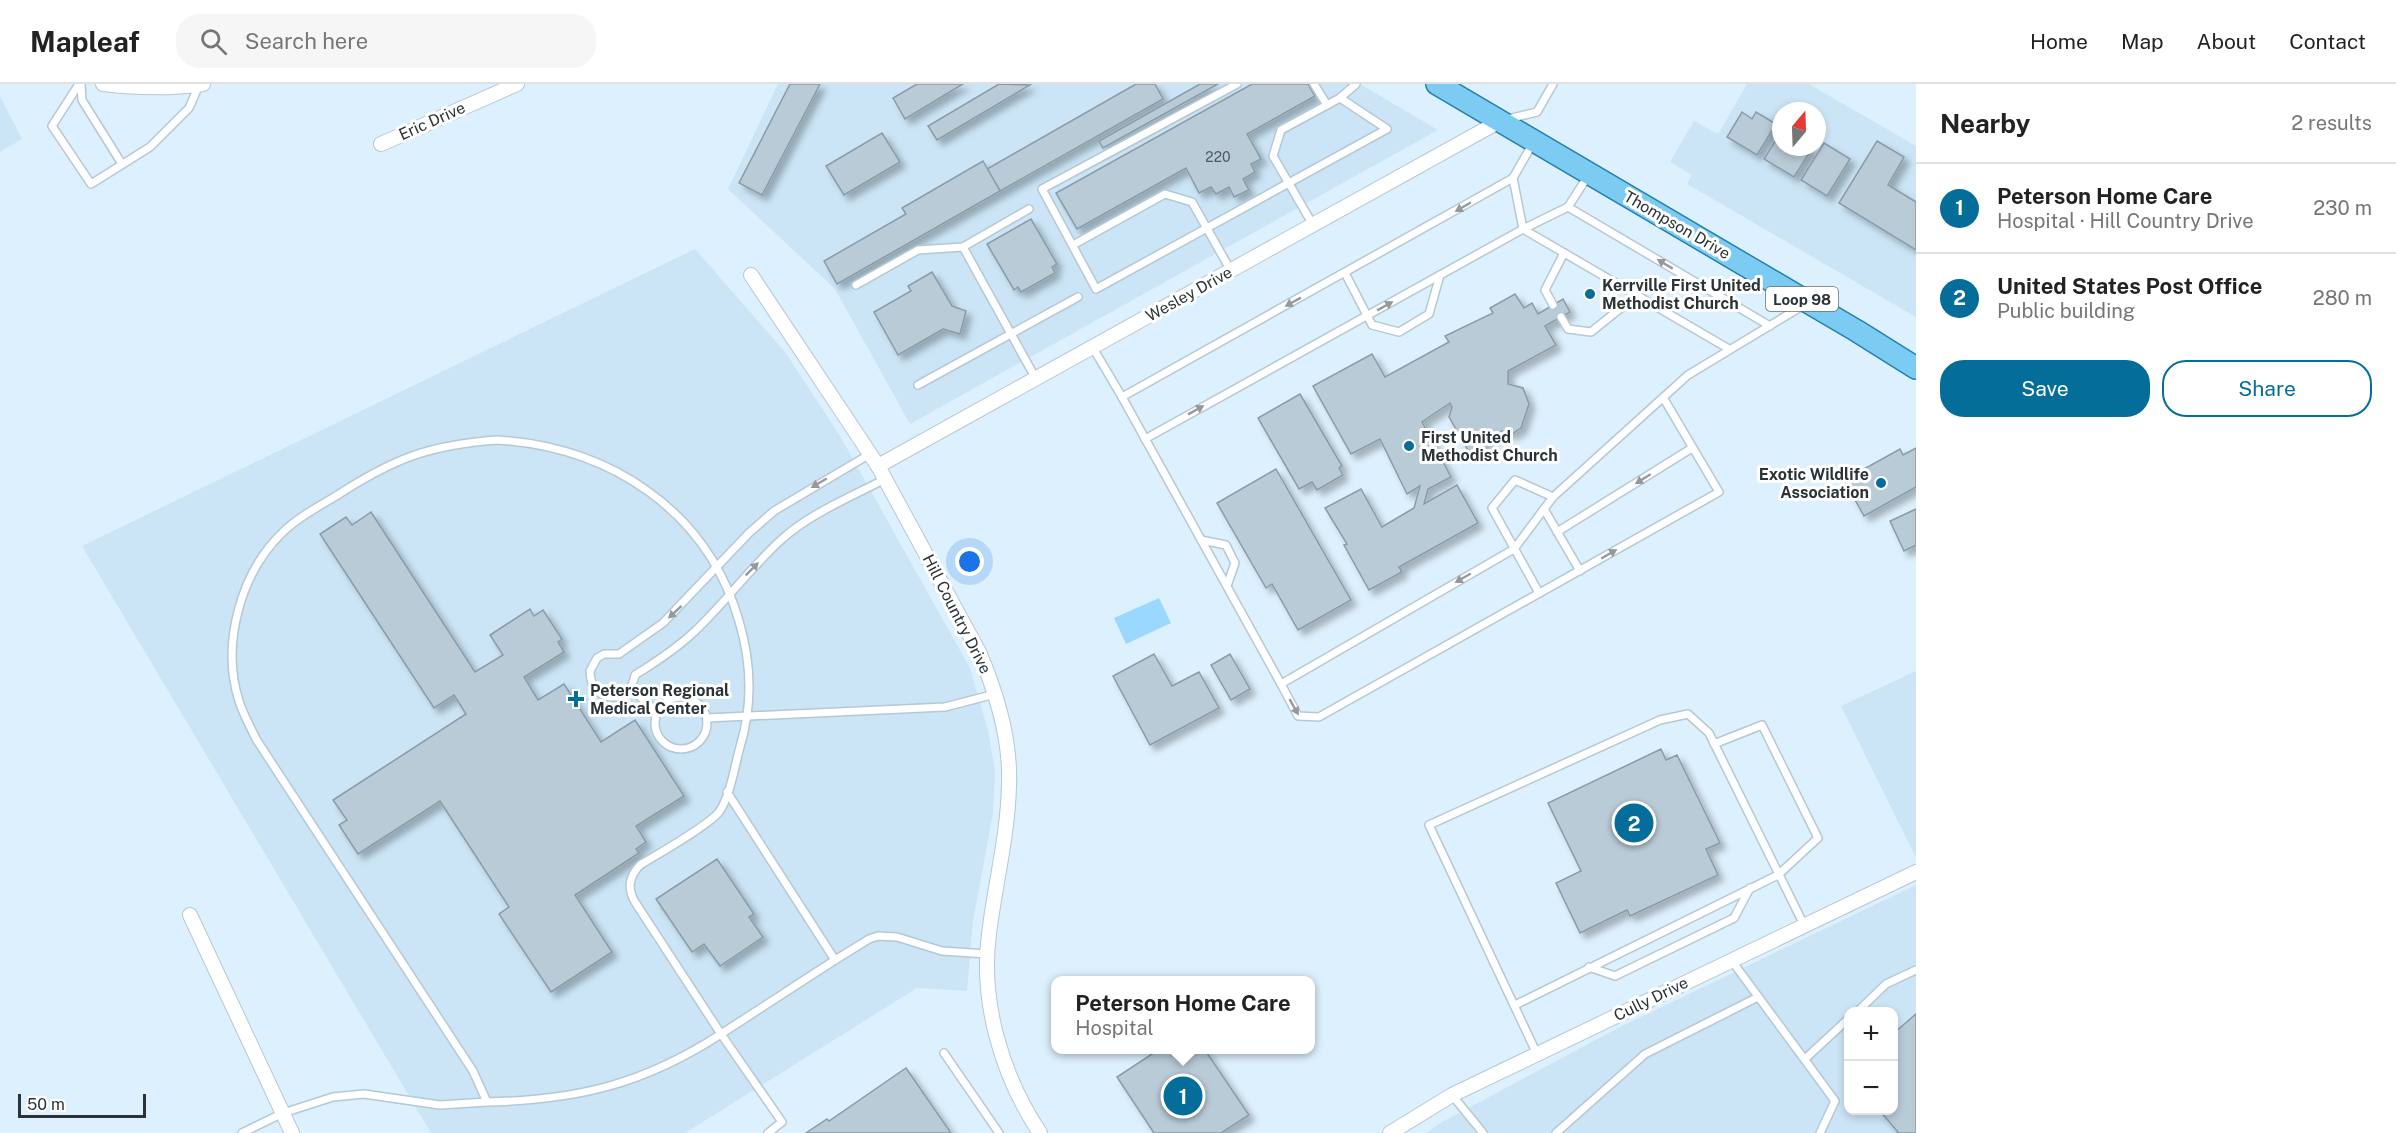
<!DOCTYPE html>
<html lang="en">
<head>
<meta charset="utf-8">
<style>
  body { margin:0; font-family:"Public Sans",sans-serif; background:#f6f6f6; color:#222 }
  .controls { position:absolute; right:18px; bottom:18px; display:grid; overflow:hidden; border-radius:12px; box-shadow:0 3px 9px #0003 }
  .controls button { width:54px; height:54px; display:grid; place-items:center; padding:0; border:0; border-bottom:2px solid #e0e0e0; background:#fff; color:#222; font:30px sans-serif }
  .compass { position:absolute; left:1772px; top:18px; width:54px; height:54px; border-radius:50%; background:#fff; box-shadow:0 3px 9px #0003; rotate:19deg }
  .scale { position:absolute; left:18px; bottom:15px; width:128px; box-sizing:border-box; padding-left:6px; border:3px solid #2b3337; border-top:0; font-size:16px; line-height:21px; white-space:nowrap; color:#2b3337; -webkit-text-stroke:4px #fff; paint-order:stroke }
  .you { position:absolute; left:970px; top:478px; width:21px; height:21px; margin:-15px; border:4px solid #fff; border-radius:50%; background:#1a73e8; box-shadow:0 0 0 9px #1a73e833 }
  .badge { display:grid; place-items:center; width:39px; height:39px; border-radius:50%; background:#046d9a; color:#fff; font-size:20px; font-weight:700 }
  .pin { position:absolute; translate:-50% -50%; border:3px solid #fff; box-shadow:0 2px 6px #0006 }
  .popup { position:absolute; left:1051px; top:892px; width:264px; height:78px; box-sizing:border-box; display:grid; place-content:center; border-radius:12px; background:#fff; filter:drop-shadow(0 2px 4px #0005); font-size:20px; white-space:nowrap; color:#767676 }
  .popup b { font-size:22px; color:#222 }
  .popup::after { content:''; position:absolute; left:50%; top:100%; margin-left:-12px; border:12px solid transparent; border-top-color:#fff }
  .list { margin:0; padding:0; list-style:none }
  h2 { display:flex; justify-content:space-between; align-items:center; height:78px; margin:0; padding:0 24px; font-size:26px }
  h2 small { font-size:20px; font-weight:400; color:#767676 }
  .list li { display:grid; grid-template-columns:39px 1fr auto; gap:18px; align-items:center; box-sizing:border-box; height:90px; padding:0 24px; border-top:2px solid #e0e0e0 }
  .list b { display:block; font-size:22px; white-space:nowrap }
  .list p { margin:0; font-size:20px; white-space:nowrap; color:#767676 }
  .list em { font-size:20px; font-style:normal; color:#767676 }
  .actions { display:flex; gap:12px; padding:18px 24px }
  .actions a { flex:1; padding:14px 0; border:2px solid #046d9a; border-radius:24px; text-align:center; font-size:21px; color:#046d9a }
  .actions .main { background:#046d9a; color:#fff }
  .icon { flex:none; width:33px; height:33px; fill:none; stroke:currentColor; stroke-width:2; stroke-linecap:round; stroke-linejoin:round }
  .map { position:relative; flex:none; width:1916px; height:1049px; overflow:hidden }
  header { display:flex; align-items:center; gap:36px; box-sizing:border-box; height:84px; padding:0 30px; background:#fff; border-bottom:2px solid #e0e0e0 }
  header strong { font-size:28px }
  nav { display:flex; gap:33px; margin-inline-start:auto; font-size:21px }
  .search { width:420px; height:54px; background:#f6f6f6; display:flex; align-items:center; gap:15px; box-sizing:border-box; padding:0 21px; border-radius:24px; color:#767676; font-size:22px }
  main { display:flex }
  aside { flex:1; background:#fff }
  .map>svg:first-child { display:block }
  .built { fill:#cbe5f6; fill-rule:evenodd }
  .green { fill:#9bd8ff }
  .building { fill:#b9cbd7; stroke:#8a9ba7; stroke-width:1.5; filter:url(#shadow) }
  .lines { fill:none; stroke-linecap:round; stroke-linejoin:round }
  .service-casing { stroke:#b5c8d4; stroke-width:10 }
  .minor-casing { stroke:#b5c8d4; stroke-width:16 }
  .primary-casing { stroke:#2680ab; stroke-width:24 }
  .service { stroke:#fff; stroke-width:7 }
  .minor { stroke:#fff; stroke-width:14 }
  .primary { stroke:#7bcbf2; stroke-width:21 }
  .oneway { fill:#95999b }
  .poi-dot { fill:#046d9a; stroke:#fff; stroke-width:2 }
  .labels { text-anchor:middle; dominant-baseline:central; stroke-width:6; stroke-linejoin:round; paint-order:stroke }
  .number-label { font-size:14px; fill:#4e595f }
  .shield { fill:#fff; stroke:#6b7073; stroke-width:1.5 }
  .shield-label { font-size:15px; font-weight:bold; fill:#2b3337 }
  .street-label { font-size:16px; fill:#2b3337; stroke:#fff }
  .poi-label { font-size:16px; font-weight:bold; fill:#2b3337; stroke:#fff; text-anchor:start }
</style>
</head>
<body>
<header>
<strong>Mapleaf</strong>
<div class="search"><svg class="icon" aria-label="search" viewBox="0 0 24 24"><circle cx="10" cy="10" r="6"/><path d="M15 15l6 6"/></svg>Search here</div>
<nav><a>Home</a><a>Map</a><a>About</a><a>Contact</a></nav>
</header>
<main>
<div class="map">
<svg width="1916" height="1049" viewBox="0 0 1916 1049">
  <defs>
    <filter id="shadow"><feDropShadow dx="5.5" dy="5.5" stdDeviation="3" flood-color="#0004"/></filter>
  </defs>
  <rect width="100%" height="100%" fill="#ddf0fd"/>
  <g class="built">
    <polygon points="778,0 1360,0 1438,46 910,340 835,205 728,105"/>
    <path d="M1747,0H1809L1916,62V233L1687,100L1692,91L1670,78L1694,37L1718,50ZM1781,27H1817V63H1781Z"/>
    <polygon points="0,12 22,55 0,68"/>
    <polygon points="695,165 785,268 840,352 970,584 988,646 995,687 993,729 973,837 967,907 917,904 685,1049 431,1049 82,462"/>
    <polygon points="1916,587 1916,774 1841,622"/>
    <path d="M1916,801V1049H1426L1442,1038L1620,943ZM1848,928H1894V1026H1848Z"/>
  </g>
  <polygon class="green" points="1159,514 1171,539 1126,560 1114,534"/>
  <g class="building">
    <polygon points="790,0 820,0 762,111 739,99"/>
    <polygon points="917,0 963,0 905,35 893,14"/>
    <polygon points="999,0 1030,1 937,56 928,42"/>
    <polygon points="1136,0 1155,0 1163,15 1000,107 987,85"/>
    <polygon points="1200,0 1218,0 1103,64 1099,57"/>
    <polygon points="1252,0 1308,0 1315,12 1247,50 1261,75 1251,80 1255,88 1243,95 1249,106 1234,113 1229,103 1216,110 1211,103 1199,109 1186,84 1077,145 1056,109"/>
    <polygon points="1742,28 1752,35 1756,28 1776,40 1757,71 1727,53"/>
    <polygon points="1781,48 1781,63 1813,63 1794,93 1764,75"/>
    <polygon points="882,49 900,78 844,111 826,82"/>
    <polygon points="1877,57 1904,73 1888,101 1916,118 1916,166 1839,119"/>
    <polygon points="1824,59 1850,75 1827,112 1801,96"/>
    <polygon points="983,77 1000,107 837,200 824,177 906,130 902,124"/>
    <polygon points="1031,135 1057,180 1052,183 1055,189 1021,208 1018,203 1014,206 987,160"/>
    <polygon points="932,188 952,222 966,227 960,250 943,245 898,271 874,228 911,207 908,202"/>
    <polygon points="1515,210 1524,224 1532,219 1538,230 1563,215 1570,228 1545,242 1556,261 1508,287 1508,300 1523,304 1529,320 1521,344 1512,350 1502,347 1484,358 1481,370 1468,366 1449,333 1452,323 1450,319 1422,338 1451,393 1428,405 1424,420 1457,401 1478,439 1399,483 1402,488 1369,506 1344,461 1347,460 1325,424 1361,405 1382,443 1414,424 1420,402 1407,410 1380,355 1351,370 1313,302 1372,270 1385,293 1449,258 1445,252 1493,229 1490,224"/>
    <polygon points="1300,310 1342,382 1339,384 1343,391 1317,406 1312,398 1299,405 1258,334"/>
    <polygon points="1916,364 1916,403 1864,432 1844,396 1900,365 1903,371"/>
    <polygon points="1276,385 1351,516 1298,546 1272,500 1266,504 1217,419"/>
    <polygon points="1916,425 1916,461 1904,467 1890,437"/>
    <polygon points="371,428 475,588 503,571 490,551 530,525 534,532 543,526 562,555 558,558 564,568 524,593 538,616 564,600 601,658 635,636 684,712 636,742 646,758 636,765 639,769 575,811 612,868 551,908 499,830 509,823 440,717 358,770 339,741 347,736 333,716 466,630 454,611 434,624 320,450 346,433 352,441"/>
    <polygon points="1154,570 1172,602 1199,588 1219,624 1150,661 1113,592"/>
    <polygon points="1230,570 1250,605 1231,616 1211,581"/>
    <polygon points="1661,665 1666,676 1677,671 1720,759 1706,765 1718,791 1630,832 1627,826 1580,849 1556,799 1581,787 1548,719"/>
    <polygon points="717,775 754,830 749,833 763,853 720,882 704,860 692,868 656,815"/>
    <polygon points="1916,930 1916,1049 1897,1049 1898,1048 1879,1026 1894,1026 1894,949"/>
    <polygon points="1158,966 1205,966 1249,1031 1221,1049 1154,1049 1117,993"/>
    <polygon points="906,984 951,1049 806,1049 827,1035 829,1037"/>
  </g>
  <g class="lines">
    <g class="service-casing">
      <g id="service">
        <polyline points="79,0 52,42 91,100 150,63 189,24 199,1"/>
        <polyline points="81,0 82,16 122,80"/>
        <polyline points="1237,0 1042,105 1096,205 1387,45 1340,14"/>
        <polyline points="1314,0 1327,21"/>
        <polyline points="1508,35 1537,28 1553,0"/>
        <polyline points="1513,94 1523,145 1729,265"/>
        <polyline points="1568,123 1770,242"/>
        <polyline points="1313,141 1273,72 1281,46 1340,14 1356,0"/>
        <polyline points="1073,161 1165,110 1192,118 1231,187"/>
        <polyline points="963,163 1029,125"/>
        <polyline points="1345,189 1372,241 1399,248 1429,230 1440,191"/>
        <polyline points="856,201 918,166 963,163 1036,295"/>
        <polyline points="1553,221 1545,206 1564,169"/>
        <polyline points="1561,233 1568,245 1591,248 1637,211"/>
        <polyline points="1093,264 1122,313 1281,600"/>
        <polyline points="918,301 1078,213"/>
        <polyline points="1122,313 1513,94 1533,59"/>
        <polyline points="1664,315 1719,408 1319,633 1298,632 1281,600 1514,465 1553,413 1688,291 1804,221"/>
        <polyline points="1145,355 1523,145 1568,123 1588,92"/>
        <path d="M497,356C610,363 707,426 739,537C752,580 753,620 740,663C735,681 730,713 719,728C708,742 658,770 640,781C629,793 627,804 635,818L721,950C644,1000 578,1016 487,1018L473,987L256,655C250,642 243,630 239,617C221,561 240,489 283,448C298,433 318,423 336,412C393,375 428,361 497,356Z"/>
        <path d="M870,370L774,427L749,449L663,539L619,570H604L597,574L590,587C590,619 630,623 635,591C656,578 676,565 694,548C725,519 750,484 782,455C811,429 851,413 885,395"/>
        <polyline points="1544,425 1580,487"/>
        <polyline points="1557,448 1692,364"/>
        <polyline points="1201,456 1226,461 1235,479 1227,502"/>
        <polyline points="1539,509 1492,424 1515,396 1553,413"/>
        <polyline points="630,604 657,628"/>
        <circle cx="681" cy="639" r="26"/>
        <polyline points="707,634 945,623 995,610"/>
        <polyline points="727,708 835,876"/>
        <polyline points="1732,877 1835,1017 1820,1049"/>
        <polyline points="1589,883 1615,892 1734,834 1750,804"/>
        <polyline points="1515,921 1778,791 1818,754 1762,641 1714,660"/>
        <polyline points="1857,928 1886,900 1916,886"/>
        <polyline points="944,969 999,1049"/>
        <polyline points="1537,970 1429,741 1660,636 1688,630 1709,649 1804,841"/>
        <polyline points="1805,975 1848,935"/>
        <polyline points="1452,1011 1483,1049"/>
        <polyline points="242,1049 283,1029 333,1013 364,1010 440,1021 487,1018"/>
        <polyline points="768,1049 782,1038 721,950 835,876 869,855 878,852 897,853 942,867 987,870"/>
        <polyline points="1556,1049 1645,970 1758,913"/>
      </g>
    </g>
    <g class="minor-casing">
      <g id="minor">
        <path d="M103,0C137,4 169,5 203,0"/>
        <polyline points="381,60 517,0"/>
        <path d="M751,191L878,382L979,568C997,610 1011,655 1009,701C1008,751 995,800 989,850C980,918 1002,992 1040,1049"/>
        <polyline points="878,382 1500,37"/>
        <polyline points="190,831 292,1049"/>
        <polyline points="1390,1049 1452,1011 1916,788"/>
      </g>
    </g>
    <g class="primary-casing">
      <polyline id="primary" points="1437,0 1857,247 1916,284"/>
    </g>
    <use href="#service" class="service"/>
    <use href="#minor" class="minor"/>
    <use href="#primary" class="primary"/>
  </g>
  <defs><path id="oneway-solid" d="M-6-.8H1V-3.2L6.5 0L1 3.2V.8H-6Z" transform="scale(1.5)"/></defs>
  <g class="oneway">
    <use href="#oneway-solid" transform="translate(1463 123) rotate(150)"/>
    <use href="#oneway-solid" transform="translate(1665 180) rotate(-149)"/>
    <use href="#oneway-solid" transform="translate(1293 218) rotate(151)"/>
    <use href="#oneway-solid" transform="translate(1385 222) rotate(-29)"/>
    <use href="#oneway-solid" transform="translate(1196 326) rotate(-29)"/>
    <use href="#oneway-solid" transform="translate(1643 395) rotate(148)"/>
    <use href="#oneway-solid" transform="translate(819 399) rotate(150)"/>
    <use href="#oneway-solid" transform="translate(1609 470) rotate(-30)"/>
    <use href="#oneway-solid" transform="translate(752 485) rotate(-45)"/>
    <use href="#oneway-solid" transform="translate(1463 494) rotate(150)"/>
    <use href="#oneway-solid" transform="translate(675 528) rotate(137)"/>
    <use href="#oneway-solid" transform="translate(1294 623) rotate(60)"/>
  </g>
  <g class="poi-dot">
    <circle cx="1590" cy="210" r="6"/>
    <circle cx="1409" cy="362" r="6"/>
    <circle cx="1881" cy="399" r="6"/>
    <path d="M573 606h6v6h6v6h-6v6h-6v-6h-6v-6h6z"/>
  </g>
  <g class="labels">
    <g class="number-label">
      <text x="1218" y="73">220</text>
    </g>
    <rect class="shield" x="1766" y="203" width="72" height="24" rx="4.5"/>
    <g class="shield-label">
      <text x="1802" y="215">Loop 98</text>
    </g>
    <g class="street-label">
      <text transform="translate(432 37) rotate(-24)">Eric Drive</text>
      <text transform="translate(1677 141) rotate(30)">Thompson Drive</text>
      <text transform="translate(1189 210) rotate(-29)">Wesley Drive</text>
      <text transform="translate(957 530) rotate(63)">Hill Country Drive</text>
      <text transform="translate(1651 915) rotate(-26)">Cully Drive</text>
    </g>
    <g class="poi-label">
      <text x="1602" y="201">Kerrville First United<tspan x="1602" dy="18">Methodist Church</tspan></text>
      <text x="1421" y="353">First United<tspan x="1421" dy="18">Methodist Church</tspan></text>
      <text x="1869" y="390" text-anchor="end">Exotic Wildlife<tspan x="1869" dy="18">Association</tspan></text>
      <text x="590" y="606">Peterson Regional<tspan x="590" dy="18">Medical Center</tspan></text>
    </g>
  </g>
</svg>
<div class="controls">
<button>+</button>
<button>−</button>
</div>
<svg class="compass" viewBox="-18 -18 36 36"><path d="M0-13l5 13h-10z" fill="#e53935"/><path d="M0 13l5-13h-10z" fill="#767676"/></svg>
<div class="scale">50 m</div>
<div class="you"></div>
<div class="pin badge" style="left:1183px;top:1012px">1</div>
<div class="popup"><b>Peterson Home Care</b>Hospital</div>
<div class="pin badge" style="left:1634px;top:739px">2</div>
</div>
<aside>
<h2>Nearby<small>2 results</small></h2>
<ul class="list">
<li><span class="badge">1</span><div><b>Peterson Home Care</b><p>Hospital · Hill Country Drive</p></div><em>230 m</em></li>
<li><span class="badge">2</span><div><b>United States Post Office</b><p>Public building</p></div><em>280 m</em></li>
</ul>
<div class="actions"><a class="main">Save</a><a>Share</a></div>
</aside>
</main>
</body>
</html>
